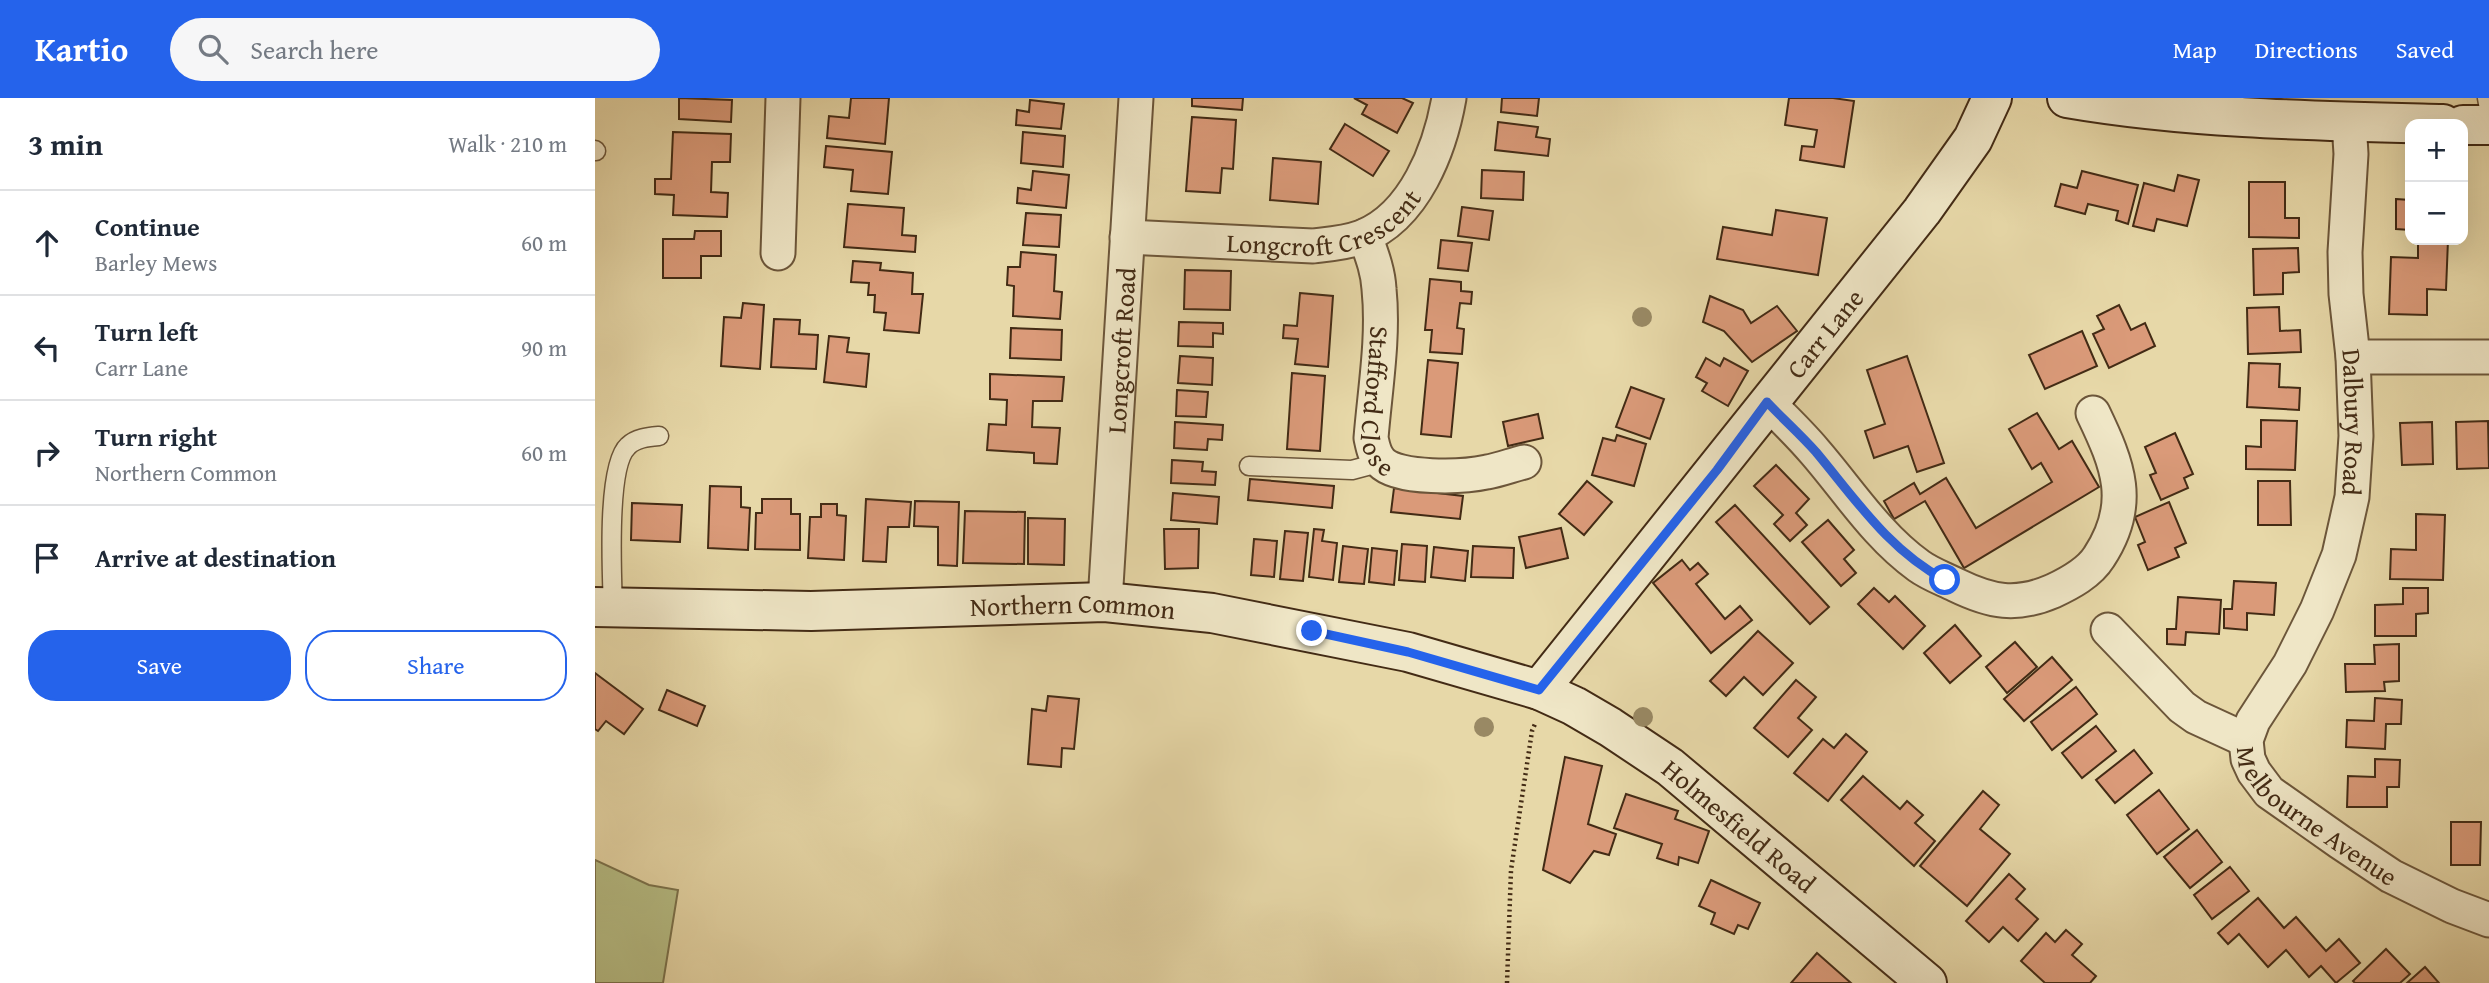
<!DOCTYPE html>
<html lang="en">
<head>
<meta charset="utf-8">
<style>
  body { margin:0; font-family:"Gentium Book Plus",serif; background:#f6f6f7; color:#1f2937 }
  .controls { position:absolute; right:21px; top:21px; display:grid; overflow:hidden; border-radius:14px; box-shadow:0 7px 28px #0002 }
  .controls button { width:63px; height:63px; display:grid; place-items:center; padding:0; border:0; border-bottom:2px solid #e0e1e3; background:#fff; color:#1f2937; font:35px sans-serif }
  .stop { position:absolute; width:21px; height:21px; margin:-16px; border:5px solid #2563eb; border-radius:50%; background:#fff }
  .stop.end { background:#2563eb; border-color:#fff; box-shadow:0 2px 7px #0008 }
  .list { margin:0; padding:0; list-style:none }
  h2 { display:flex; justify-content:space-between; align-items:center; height:91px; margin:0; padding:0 28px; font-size:30px }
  h2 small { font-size:23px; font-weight:400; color:#747a83 }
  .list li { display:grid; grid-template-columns:46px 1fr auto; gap:21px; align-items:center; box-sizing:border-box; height:105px; padding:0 28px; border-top:2px solid #e0e1e3 }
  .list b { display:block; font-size:26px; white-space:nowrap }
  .list p { margin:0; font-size:23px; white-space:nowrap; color:#747a83 }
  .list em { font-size:23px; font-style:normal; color:#747a83 }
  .actions { display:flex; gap:14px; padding:21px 28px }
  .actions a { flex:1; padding:16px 0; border:2px solid #2563eb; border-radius:28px; text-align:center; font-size:24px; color:#2563eb }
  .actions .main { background:#2563eb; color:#fff }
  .icon { flex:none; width:38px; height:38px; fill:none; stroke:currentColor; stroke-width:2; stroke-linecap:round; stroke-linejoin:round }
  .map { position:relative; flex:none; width:1894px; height:885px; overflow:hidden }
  header { display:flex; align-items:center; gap:42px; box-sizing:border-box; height:98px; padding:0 35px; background:#2563eb; color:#fff }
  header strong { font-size:33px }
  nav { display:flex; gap:38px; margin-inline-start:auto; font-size:24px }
  .search { width:490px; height:63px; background:#f6f6f7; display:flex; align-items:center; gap:18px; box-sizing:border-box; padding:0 24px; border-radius:38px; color:#747a83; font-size:26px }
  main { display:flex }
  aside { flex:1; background:#fff }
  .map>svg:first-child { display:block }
  .green { fill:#b7be86; stroke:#7d744e; stroke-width:2 }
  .building { fill:#da9a79; stroke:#432b15; stroke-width:2 }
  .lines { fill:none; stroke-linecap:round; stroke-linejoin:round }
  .lane-casing { stroke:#6c563a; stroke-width:21 }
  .street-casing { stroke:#6c563a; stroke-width:37 }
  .secondary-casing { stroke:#432b15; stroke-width:42 }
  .path { stroke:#432b15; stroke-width:4.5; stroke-dasharray:2 3.5; stroke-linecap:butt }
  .lane { stroke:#efe6c6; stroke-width:18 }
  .street { stroke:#efe6c6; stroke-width:33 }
  .secondary { stroke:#efe6c6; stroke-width:38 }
  .tree { fill:#998964 }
  .route { stroke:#2563eb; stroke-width:9 }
  .labels { text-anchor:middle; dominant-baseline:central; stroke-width:7; stroke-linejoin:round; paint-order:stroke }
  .street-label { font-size:26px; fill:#432b15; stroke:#efe6c6 }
</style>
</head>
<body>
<header>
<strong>Kartio</strong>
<div class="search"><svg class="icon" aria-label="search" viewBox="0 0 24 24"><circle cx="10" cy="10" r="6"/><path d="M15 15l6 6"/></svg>Search here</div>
<nav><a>Map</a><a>Directions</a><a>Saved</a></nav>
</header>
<main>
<aside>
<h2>3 min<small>Walk · 210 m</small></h2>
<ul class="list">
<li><svg class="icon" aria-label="ahead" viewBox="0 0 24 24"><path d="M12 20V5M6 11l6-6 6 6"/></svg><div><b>Continue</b><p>Barley Mews</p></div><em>60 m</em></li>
<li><svg class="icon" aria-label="left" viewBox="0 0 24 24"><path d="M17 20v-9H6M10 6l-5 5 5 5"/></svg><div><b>Turn left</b><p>Carr Lane</p></div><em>90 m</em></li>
<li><svg class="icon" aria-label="right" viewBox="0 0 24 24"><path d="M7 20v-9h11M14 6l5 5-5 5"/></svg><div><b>Turn right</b><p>Northern Common</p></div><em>60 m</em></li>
<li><svg class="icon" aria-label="arrive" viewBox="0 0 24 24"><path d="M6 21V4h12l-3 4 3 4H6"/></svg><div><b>Arrive at destination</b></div></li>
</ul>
<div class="actions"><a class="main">Save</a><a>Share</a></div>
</aside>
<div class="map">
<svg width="1894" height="885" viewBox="0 0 1894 885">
  <rect width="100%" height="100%" fill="#e7d8a8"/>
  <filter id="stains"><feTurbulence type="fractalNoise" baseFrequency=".00286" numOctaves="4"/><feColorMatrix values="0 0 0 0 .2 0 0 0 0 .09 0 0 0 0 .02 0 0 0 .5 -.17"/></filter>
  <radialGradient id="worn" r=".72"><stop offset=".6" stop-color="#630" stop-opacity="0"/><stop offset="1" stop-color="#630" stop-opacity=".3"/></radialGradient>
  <polygon class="green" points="0,762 54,787 83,792 68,885 0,885"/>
  <g class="building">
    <polygon points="84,0 137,2 136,24 84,21"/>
    <polygon points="256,0 294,0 290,46 232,40 234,18 254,20"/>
    <polygon points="597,0 648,0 647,12 597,8"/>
    <polygon points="759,0 807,0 818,5 802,35 767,16 772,7"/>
    <polygon points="907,0 944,0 942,18 906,14"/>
    <polygon points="1194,0 1238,0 1259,3 1249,69 1205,62 1207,48 1219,49 1222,32 1190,27"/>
    <polygon points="435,2 469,6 466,31 421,27 422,12 434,14"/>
    <polygon points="597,19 641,22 638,71 627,70 625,95 591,93"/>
    <polygon points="903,24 943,29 941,39 955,41 953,58 900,52"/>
    <polygon points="750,26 794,53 778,78 735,51"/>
    <polygon points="78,34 136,36 135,64 117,64 116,94 133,95 132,119 78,117 79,97 60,96 60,81 76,81"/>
    <polygon points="428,34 470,38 468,69 426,65"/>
    <polygon points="231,48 297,54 293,96 256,93 258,72 229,69"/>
    <polygon points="678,60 726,64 723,106 675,102"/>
    <polygon points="887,72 929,74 928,102 886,100"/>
    <polygon points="438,73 474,77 471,110 422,105 423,90 436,92"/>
    <polygon points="1487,73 1543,87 1533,126 1521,122 1523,113 1493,106 1490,116 1460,108 1466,86 1482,90"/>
    <polygon points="1583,77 1604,82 1592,128 1562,121 1559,133 1538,128 1549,85 1579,93"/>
    <polygon points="1654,84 1690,84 1690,120 1704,120 1704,140 1654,139"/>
    <polygon points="1801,101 1815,102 1815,132 1801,131"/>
    <polygon points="253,106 309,110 307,137 321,138 320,154 249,149"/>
    <polygon points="867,109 898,113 894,142 863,138"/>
    <polygon points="1181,112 1232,120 1223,177 1122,161 1128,129 1177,137"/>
    <polygon points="431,115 466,117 464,149 428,147"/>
    <polygon points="100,133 126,133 126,158 106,158 106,180 68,180 68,141 99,141"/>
    <polygon points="846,142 877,145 873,173 843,170"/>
    <polygon points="1823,142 1853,142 1851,192 1832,191 1832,217 1794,216 1796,159 1823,160"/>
    <polygon points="1703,150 1704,174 1688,175 1688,196 1659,197 1658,151"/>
    <polygon points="426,154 461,157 459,193 467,194 465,221 418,218 419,188 412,187 413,169 425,169"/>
    <polygon points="258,163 286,165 285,172 318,175 317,196 328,196 324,235 289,232 291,215 279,214 280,197 273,197 274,185 256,184"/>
    <polygon points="590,172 636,173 635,212 589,211"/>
    <polygon points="835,181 866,184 866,193 877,194 876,206 865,205 862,230 869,231 867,256 835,254 837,232 830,232"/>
    <polygon points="705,195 738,198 733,269 700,266 703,241 688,240 689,227 702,228"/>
    <polygon points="1115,198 1148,212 1156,225 1182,208 1202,233 1157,264 1129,233 1108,224"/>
    <polygon points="148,205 169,207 165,271 126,268 129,219 146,220"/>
    <polygon points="1524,207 1536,232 1550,225 1560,248 1514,270 1498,236 1509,231 1502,218"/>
    <polygon points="1684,209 1685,233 1705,232 1706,254 1653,256 1652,210"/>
    <polygon points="179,221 205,222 204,236 223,237 221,271 176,269"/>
    <polygon points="584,224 628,225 628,236 618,235 618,249 583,248"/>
    <polygon points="416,230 467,232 466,262 415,260"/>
    <polygon points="1487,233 1502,268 1450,291 1434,257"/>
    <polygon points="234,238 254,240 252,254 274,256 271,289 229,284"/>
    <polygon points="585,258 618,260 617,287 583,285"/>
    <polygon points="1312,258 1349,365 1322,374 1313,348 1279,360 1270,333 1290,326 1272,272"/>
    <polygon points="1111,260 1125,268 1129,260 1153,273 1133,308 1107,293 1112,285 1101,279"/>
    <polygon points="833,262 863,265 856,339 826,336"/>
    <polygon points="1654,265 1685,266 1684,289 1705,290 1704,312 1652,309"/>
    <polygon points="697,275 730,278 725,353 692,351"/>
    <polygon points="395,276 469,279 467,303 438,303 437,329 465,330 462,366 439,365 439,355 392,352 394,326 411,327 412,302 395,301"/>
    <polygon points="1036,289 1069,301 1055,341 1021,329"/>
    <polygon points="582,292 613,294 611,319 581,318"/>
    <polygon points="1442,315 1464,351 1477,343 1504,389 1369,470 1330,403 1299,421 1289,403 1319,385 1325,396 1351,380 1381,430 1457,384 1446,365 1437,371 1414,331"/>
    <polygon points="943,316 948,340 913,348 908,324"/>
    <polygon points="1666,322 1702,323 1700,372 1651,371 1651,348 1666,349"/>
    <polygon points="1893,323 1894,370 1862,371 1861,324"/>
    <polygon points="580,324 628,327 627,342 613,341 612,352 579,350"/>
    <polygon points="1837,324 1838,366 1807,367 1805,325"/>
    <polygon points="1580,335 1598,376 1589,380 1593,390 1566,402 1555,377 1561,375 1550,349"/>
    <polygon points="1022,337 1051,346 1039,388 997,377 1008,340 1020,343"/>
    <polygon points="577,362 608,364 607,373 621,374 620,387 576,385"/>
    <polygon points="1181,367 1214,401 1201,415 1212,427 1195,443 1179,426 1188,417 1159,388"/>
    <polygon points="655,381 739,388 737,410 653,402"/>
    <polygon points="992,383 1017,404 989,437 964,416"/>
    <polygon points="1663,383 1695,383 1696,427 1663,427"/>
    <polygon points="115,388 146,389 146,409 155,410 153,452 113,450"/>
    <polygon points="799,390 868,398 865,421 796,414"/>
    <polygon points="578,395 624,399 622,426 576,422"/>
    <polygon points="167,401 196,401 196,416 205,416 205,452 160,451 161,415 167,415"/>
    <polygon points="271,401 316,404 314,429 293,429 291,464 268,463"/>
    <polygon points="320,403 364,404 362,468 343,467 343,429 319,428"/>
    <polygon points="1574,404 1591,445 1580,450 1584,459 1553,472 1543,447 1550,444 1540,419"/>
    <polygon points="37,405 87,407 85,444 36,442"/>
    <polygon points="226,406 242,406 242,417 251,418 249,462 213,460 215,419 226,419"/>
    <polygon points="1140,407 1234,509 1215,526 1121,424"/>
    <polygon points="370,413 430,414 429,466 368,465"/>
    <polygon points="1821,416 1850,417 1848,482 1795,481 1796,451 1821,452"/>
    <polygon points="433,420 470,421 469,467 433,466"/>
    <polygon points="1233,422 1259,452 1249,461 1261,475 1246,488 1207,444"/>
    <polygon points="966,430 973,460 931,470 924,439"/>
    <polygon points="569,431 604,431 603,470 570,471"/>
    <polygon points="719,431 729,432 727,443 742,445 738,482 714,479"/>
    <polygon points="690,433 713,435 708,483 685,481"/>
    <polygon points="659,441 682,443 679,479 656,477"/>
    <polygon points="807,446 832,448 830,484 804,482"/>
    <polygon points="748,448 773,451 769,486 744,484"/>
    <polygon points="878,448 919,450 918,480 876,479"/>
    <polygon points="839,449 873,453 870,483 836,479"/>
    <polygon points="777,450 802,453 799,487 774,484"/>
    <polygon points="1087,462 1095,472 1103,465 1113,476 1101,486 1130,521 1145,508 1157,522 1116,555 1058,485"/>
    <polygon points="1639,483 1681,485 1679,517 1652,515 1652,532 1629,530 1629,511 1637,511"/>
    <polygon points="1279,490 1294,504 1300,498 1330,528 1308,551 1263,506"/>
    <polygon points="1808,490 1833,490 1833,515 1821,516 1821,538 1780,538 1780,507 1808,506"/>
    <polygon points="1583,499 1626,502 1624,536 1591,534 1590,547 1572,546 1572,531 1581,531"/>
    <polygon points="1360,527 1386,558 1355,585 1329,555"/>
    <polygon points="1163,533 1198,565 1168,597 1149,579 1131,598 1115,583"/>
    <polygon points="1420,544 1442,569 1412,595 1391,569"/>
    <polygon points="1804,546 1804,583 1789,584 1790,593 1751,594 1750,566 1780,566 1779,547"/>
    <polygon points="1457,559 1477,582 1429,623 1409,601"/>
    <polygon points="0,575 48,611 29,636 11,623 3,633 0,631"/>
    <polygon points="1201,582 1221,599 1203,620 1217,632 1193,659 1159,630"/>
    <polygon points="1481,589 1502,616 1457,652 1436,624"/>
    <polygon points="72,592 110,608 102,628 64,612"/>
    <polygon points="453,598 484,601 479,651 467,650 466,669 433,666 437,611 451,613"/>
    <polygon points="1780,600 1807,602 1806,626 1791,626 1790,651 1751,649 1752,622 1779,623"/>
    <polygon points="1501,628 1521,653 1487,680 1467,655"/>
    <polygon points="1251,636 1272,654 1233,703 1199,675 1228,641 1239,650"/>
    <polygon points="1539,652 1557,675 1520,705 1501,682"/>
    <polygon points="970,659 1007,668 993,726 1021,736 1014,757 999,753 975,785 948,772"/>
    <polygon points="1780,661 1805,662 1804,689 1792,689 1792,709 1752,709 1753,678 1780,679"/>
    <polygon points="1268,678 1305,711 1312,703 1328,717 1320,725 1340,743 1319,768 1246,702"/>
    <polygon points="1564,692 1594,731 1562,756 1532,717"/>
    <polygon points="1388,693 1404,707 1385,731 1415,756 1372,808 1325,768"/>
    <polygon points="1031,696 1083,713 1080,721 1114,733 1103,765 1084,759 1083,767 1062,760 1067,746 1019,730"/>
    <polygon points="1856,724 1886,724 1885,767 1856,767"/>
    <polygon points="1602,732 1627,764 1595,790 1569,759"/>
    <polygon points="1635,769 1654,793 1617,821 1599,797"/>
    <polygon points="1414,776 1430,791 1421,801 1443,821 1423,843 1408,829 1394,844 1371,823"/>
    <polygon points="1116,782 1165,805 1153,831 1143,827 1139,836 1116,826 1120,815 1104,808"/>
    <polygon points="1663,800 1689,830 1701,819 1731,853 1744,841 1765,865 1741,885 1726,868 1714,879 1691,852 1673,869 1644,836 1633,846 1623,835"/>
    <polygon points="1471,832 1487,846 1477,857 1501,878 1495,885 1450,885 1426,863 1451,835 1460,844"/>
    <polygon points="1791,851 1815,876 1805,885 1760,885 1758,883"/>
    <polygon points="1222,855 1256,885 1196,885"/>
    <polygon points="1830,869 1844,885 1812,885"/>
  </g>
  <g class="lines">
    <g class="lane-casing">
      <g id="lane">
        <polyline points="1892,0 1894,11"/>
        <polyline points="0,52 1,53"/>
        <polyline points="654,368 757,372 772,368 784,361"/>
        <path d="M18,510C17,478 11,368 33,348C41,340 53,339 64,338"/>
      </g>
    </g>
    <g class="street-casing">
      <g id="street">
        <path id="s1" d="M1754,24L1756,56L1750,154L1751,196L1758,259L1761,338L1757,399L1744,457L1722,512L1695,566L1658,623L1651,642L1653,661L1659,674L1674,694L1745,744L1796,778L1857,808L1894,822"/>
        <path id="s2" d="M770,138C776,155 783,172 784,191C789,239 780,291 776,340C778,349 779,357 786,364C803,382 869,379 892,374C904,372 917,367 929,364"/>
        <path id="s3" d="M532,139L718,148C735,146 751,145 767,139C820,118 845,51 854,0"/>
        <polyline points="183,155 188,0"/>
        <polyline points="1758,259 1894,259"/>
        <path d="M1172,304C1188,320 1205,336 1220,354C1253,392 1282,438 1324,468C1335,476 1349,481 1361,487C1396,504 1421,509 1458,493C1475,485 1494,475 1504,459C1539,406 1523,367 1498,315"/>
        <path id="s4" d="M510,504L541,0"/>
        <polyline points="1513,532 1587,609 1601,619 1651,642"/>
      </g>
    </g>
    <g class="secondary-casing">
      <g id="secondary">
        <path d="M1472,0C1594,21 1725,23 1848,26"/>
        <polyline points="1868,27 1894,27"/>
        <path id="s5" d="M0,509L216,513L510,504L617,515L813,554L944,592L979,608L1015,629L1075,669L1332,885"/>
        <path id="s6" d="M944,592L1327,113L1378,41L1397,0"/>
      </g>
    </g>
    <polyline class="path" points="912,885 916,772 937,633 940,626"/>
    <use href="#lane" class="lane"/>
    <use href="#street" class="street"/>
    <use href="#secondary" class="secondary"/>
  </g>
  <g class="tree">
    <circle cx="1047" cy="219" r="10"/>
    <circle cx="1048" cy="619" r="10"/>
    <circle cx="889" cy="629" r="10"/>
  </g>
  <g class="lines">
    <path class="route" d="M717,533L813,554L944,592L1122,372L1172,304C1188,321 1206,337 1221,354C1261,402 1294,452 1350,482"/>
  </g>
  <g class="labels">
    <g class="street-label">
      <text stroke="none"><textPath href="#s3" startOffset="203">Longcroft Crescent</textPath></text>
      <text stroke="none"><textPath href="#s6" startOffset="457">Carr Lane</textPath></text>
      <text stroke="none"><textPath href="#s4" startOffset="252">Longcroft Road</textPath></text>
      <text stroke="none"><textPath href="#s2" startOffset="168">Stafford Close</textPath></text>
      <text stroke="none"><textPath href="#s1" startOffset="301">Dalbury Road</textPath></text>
      <text stroke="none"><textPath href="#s5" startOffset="478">Northern Common</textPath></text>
      <text stroke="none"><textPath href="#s1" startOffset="752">Melbourne Avenue</textPath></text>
      <text stroke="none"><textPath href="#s5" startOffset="1197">Holmesfield Road</textPath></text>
    </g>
  </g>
  <rect width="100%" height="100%" filter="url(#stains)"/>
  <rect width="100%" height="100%" fill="url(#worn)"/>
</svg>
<div class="controls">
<button>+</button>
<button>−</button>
</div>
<div class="stop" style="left:1350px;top:482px"></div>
<div class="stop end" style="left:717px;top:533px"></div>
</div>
</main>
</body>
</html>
